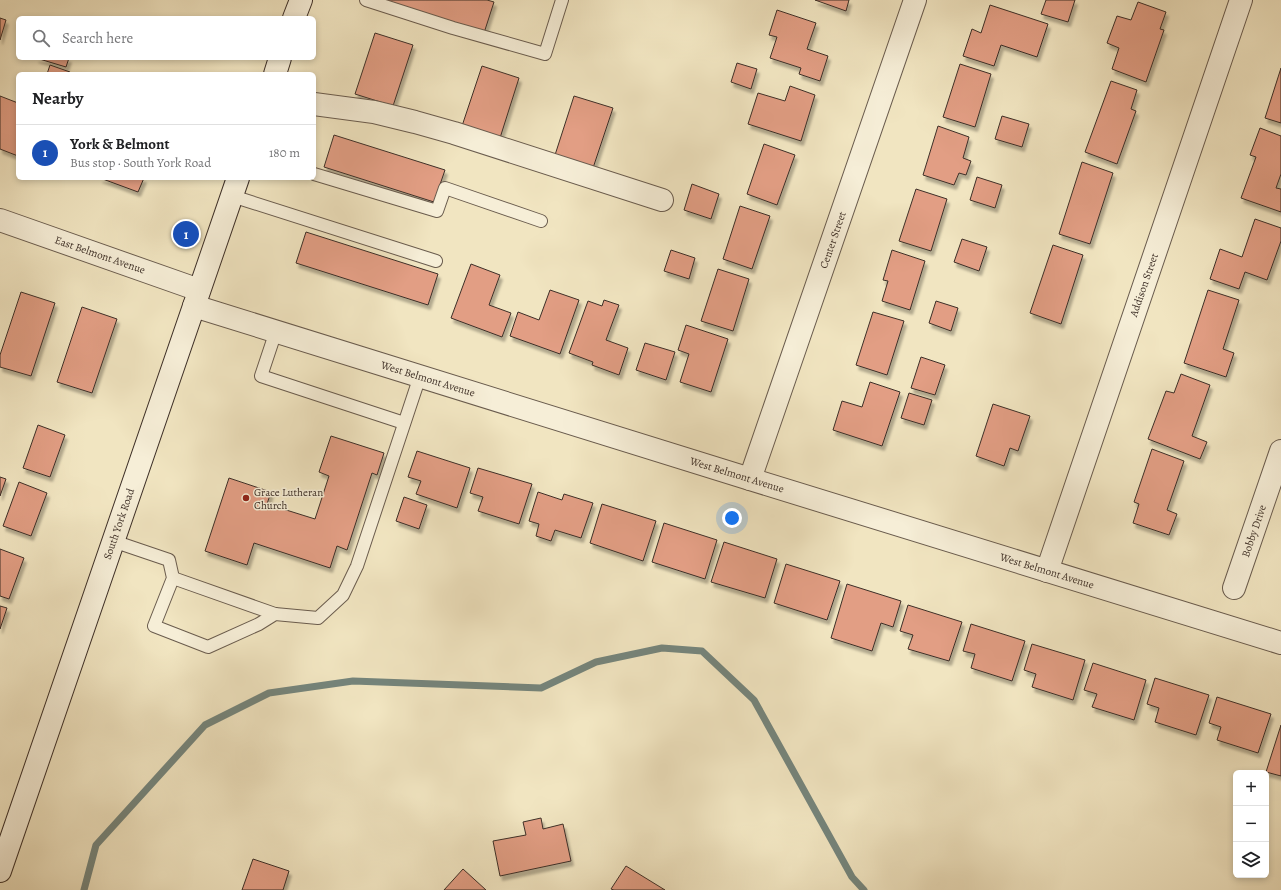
<!DOCTYPE html>
<html lang="en">
<head>
<meta charset="utf-8">
<style>
  body { margin:0; font-family:Alegreya,serif; background:#f6f6f6; color:#202124 }
  .controls { position:absolute; right:12px; bottom:12px; display:grid; overflow:hidden; border-radius:6px; box-shadow:0 2px 6px #0003 }
  .controls button { width:36px; height:36px; display:grid; place-items:center; padding:0; border:0; border-bottom:1px solid #e0e0e0; background:#fff; color:#202124; font:20px sans-serif }
  .you { position:absolute; left:732px; top:518px; width:14px; height:14px; margin:-10px; border:3px solid #fff; border-radius:50%; background:#1a73e8; box-shadow:0 0 0 6px #1a73e833 }
  .badge { display:grid; place-items:center; width:26px; height:26px; border-radius:50%; background:#111827; color:#fff; font-size:13px; font-weight:700 }
  .pin { position:absolute; translate:-50% -50%; border:2px solid #fff; box-shadow:0 1px 4px #0006 }
  .list { margin:0; padding:0; list-style:none }
  h2 { display:flex; justify-content:space-between; align-items:center; height:52px; margin:0; padding:0 16px; font-size:17px }
  h2 small { font-size:13px; font-weight:400; color:#757577 }
  .list li { display:grid; grid-template-columns:26px 1fr auto; gap:12px; align-items:center; box-sizing:border-box; height:56px; padding:0 16px; border-top:1px solid #e0e0e0 }
  .list b { display:block; font-size:15px; white-space:nowrap }
  .list p { margin:0; font-size:13px; white-space:nowrap; color:#757577 }
  .list em { font-size:13px; font-style:normal; color:#757577 }
  .icon { flex:none; width:22px; height:22px; fill:none; stroke:currentColor; stroke-width:2; stroke-linecap:round; stroke-linejoin:round }
  .map { position:relative; flex:none; width:1281px; height:890px; overflow:hidden }
  .search { position:absolute; background:#fff; box-shadow:0 2px 6px #0003; left:16px; top:16px; width:300px; height:44px; display:flex; align-items:center; gap:10px; box-sizing:border-box; padding:0 14px; border-radius:6px; color:#757577; font-size:15px }
  .panel { position:absolute; background:#fff; box-shadow:0 2px 6px #0003; left:16px; top:72px; width:300px; height:108px; border-radius:6px }
  .map>svg:first-child { display:block }
  .lines { fill:none; stroke-linecap:round; stroke-linejoin:round }
  .stream { stroke:#75857c; stroke-width:7 }
  .building { fill:#e29e84; stroke:#3d2f27; filter:url(#shadow) }
  .lane-casing { stroke:#6a5c4e; stroke-width:14 }
  .street-casing { stroke:#6a5c4e; stroke-width:24 }
  .secondary-casing { stroke:#3d2f27; stroke-width:24 }
  .lane { stroke:#f6eed7; stroke-width:12 }
  .street { stroke:#f6eed7; stroke-width:22 }
  .secondary { stroke:#f6eed7; stroke-width:22 }
  .poi-dot { fill:#8f2418; stroke:#f6eed7; stroke-width:1.5 }
  .labels { text-anchor:middle; dominant-baseline:central; stroke-width:3; stroke-linejoin:round; paint-order:stroke }
  .street-label { font-size:11px; fill:#3d2f27; stroke:#f6eed7 }
  .poi-label { font-size:11px; fill:#3d2f27; stroke:#f6eed7; text-anchor:start }
</style>
</head>
<body>
<div class="map">
<svg width="1281" height="890" viewBox="0 0 1281 890">
  <defs>
    <filter id="shadow"><feDropShadow dx="2.5" dy="4.5" stdDeviation="1" flood-color="#0004"/></filter>
  </defs>
  <rect width="100%" height="100%" fill="#f1e5c1"/>
  <filter id="stains"><feTurbulence type="fractalNoise" baseFrequency=".005" numOctaves="4"/><feColorMatrix values="0 0 0 0 .2 0 0 0 0 .09 0 0 0 0 .02 0 0 0 .5 -.17"/></filter>
  <radialGradient id="worn" r=".72"><stop offset=".6" stop-color="#630" stop-opacity="0"/><stop offset="1" stop-color="#630" stop-opacity=".3"/></radialGradient>
  <g class="lines">
    <polyline class="stream" points="84,890 96,845 205,725 269,693 353,681 541,688 596,662 662,648 702,651 754,700 852,877 864,890"/>
  </g>
  <g class="building">
    <polygon points="385,0 487,0 494,2 484,33"/>
    <polygon points="815,0 849,0 846,11"/>
    <polygon points="1046,0 1075,0 1068,22 1041,14"/>
    <polygon points="1138,2 1166,12 1160,29 1164,30 1146,82 1112,69 1119,48 1107,43 1117,16 1131,20"/>
    <polygon points="990,5 1048,24 1037,57 1001,45 994,66 963,56 972,29 981,33"/>
    <polygon points="777,10 816,23 807,49 828,56 820,81 799,74 801,68 770,58 777,37 769,35"/>
    <polygon points="0,18 6,20 0,40"/>
    <polygon points="375,33 413,45 393,106 355,94"/>
    <polygon points="36,58 69,58 66,67"/>
    <polygon points="737,63 757,69 751,89 731,82"/>
    <polygon points="960,64 991,74 975,127 943,117"/>
    <polygon points="50,65 70,72 69,74 47,74"/>
    <polygon points="482,66 519,78 500,138 462,126"/>
    <polygon points="1281,68 1281,123 1265,118"/>
    <polygon points="1111,81 1137,90 1131,109 1136,111 1117,164 1085,152"/>
    <polygon points="790,86 815,95 801,141 748,124 758,93 785,101"/>
    <polygon points="0,96 18,103 18,156 0,149"/>
    <polygon points="574,96 613,108 593,168 555,155"/>
    <polygon points="1002,116 1029,124 1022,147 995,139"/>
    <polygon points="938,126 969,137 963,158 971,161 966,175 959,173 954,185 923,175"/>
    <polygon points="1260,128 1281,136 1281,174 1276,188 1281,189 1281,212 1241,198 1256,157 1250,155"/>
    <polygon points="334,135 445,170 434,202 324,167"/>
    <polygon points="764,144 795,155 777,205 747,194"/>
    <polygon points="1082,162 1113,173 1090,244 1059,234"/>
    <polygon points="977,177 1002,185 995,208 970,200"/>
    <polygon points="100,178 144,178 138,192"/>
    <polygon points="692,184 719,194 711,219 684,210"/>
    <polygon points="916,189 947,199 931,251 899,241"/>
    <polygon points="740,206 770,216 752,269 723,259"/>
    <polygon points="1255,219 1281,228 1281,241 1267,280 1245,272 1239,289 1210,279 1220,249 1242,257"/>
    <polygon points="306,232 438,274 428,305 296,263"/>
    <polygon points="962,239 987,247 979,271 954,262"/>
    <polygon points="1053,245 1083,255 1061,324 1030,313"/>
    <polygon points="671,250 695,258 689,279 664,271"/>
    <polygon points="892,250 925,261 910,310 882,301 888,281 883,280"/>
    <polygon points="471,264 500,275 489,305 511,313 502,337 451,318"/>
    <polygon points="718,269 749,279 733,331 701,321"/>
    <polygon points="550,290 579,300 560,354 510,336 518,312 539,320"/>
    <polygon points="1208,290 1239,300 1223,349 1234,353 1226,377 1184,363"/>
    <polygon points="21,292 55,303 31,376 0,367 0,355"/>
    <polygon points="604,300 619,305 606,340 628,348 619,375 592,365 593,362 569,353 588,301 602,306"/>
    <polygon points="936,301 958,308 951,331 929,323"/>
    <polygon points="82,307 117,319 92,393 57,382"/>
    <polygon points="873,312 904,321 887,375 856,365"/>
    <polygon points="686,325 728,339 711,392 680,382 689,354 678,350"/>
    <polygon points="645,343 675,352 666,380 636,370"/>
    <polygon points="921,357 945,365 935,395 911,388"/>
    <polygon points="1181,374 1210,385 1192,436 1207,442 1200,459 1148,439 1166,391 1174,393"/>
    <polygon points="870,382 900,392 882,446 833,430 842,401 862,407"/>
    <polygon points="909,393 932,400 924,425 901,418"/>
    <polygon points="993,404 1030,416 1018,451 1010,448 1004,466 976,456"/>
    <polygon points="38,425 65,435 50,477 23,468"/>
    <polygon points="331,436 384,453 377,475 372,473 347,550 337,546 330,568 254,543 247,565 205,551 229,478 271,492 267,504 315,519 329,476 319,472"/>
    <polygon points="1152,449 1184,461 1167,510 1177,514 1169,535 1133,523 1139,504 1134,502"/>
    <polygon points="417,451 470,468 457,508 416,494 421,481 408,477"/>
    <polygon points="478,468 532,484 519,524 478,511 483,497 470,493"/>
    <polygon points="0,477 6,479 0,496"/>
    <polygon points="19,482 47,493 31,536 3,526"/>
    <polygon points="538,492 562,500 564,494 593,503 581,538 555,530 551,541 536,536 539,524 529,521"/>
    <polygon points="404,497 427,505 419,529 396,521"/>
    <polygon points="602,504 656,521 643,561 590,543"/>
    <polygon points="664,523 717,540 705,579 652,562"/>
    <polygon points="724,542 777,559 765,598 711,582"/>
    <polygon points="0,549 24,558 9,599 0,596"/>
    <polygon points="786,564 840,581 827,620 774,603"/>
    <polygon points="847,584 901,601 893,627 881,623 872,651 831,638"/>
    <polygon points="908,605 962,622 949,661 908,649 913,635 900,631"/>
    <polygon points="0,606 7,608 0,629"/>
    <polygon points="971,624 1025,641 1012,681 971,668 975,654 963,651"/>
    <polygon points="1032,644 1085,660 1073,700 1032,687 1036,674 1024,670"/>
    <polygon points="1093,663 1146,680 1134,720 1092,707 1097,694 1084,690"/>
    <polygon points="1155,678 1209,695 1196,735 1155,722 1159,708 1147,704"/>
    <polygon points="1217,697 1271,714 1258,753 1217,740 1221,727 1209,723"/>
    <polygon points="1281,725 1281,776 1266,772"/>
    <polygon points="541,818 543,829 563,824 571,861 500,876 493,841 526,835 523,822"/>
    <polygon points="253,859 289,871 283,890 242,890"/>
    <polygon points="626,866 665,890 614,890 611,889"/>
    <polygon points="463,869 486,890 444,890"/>
  </g>
  <g class="lines">
    <g class="lane-casing">
      <g id="lane">
        <polyline points="366,0 453,28 545,54 562,0"/>
        <polyline points="314,174 437,211 445,188 541,221"/>
        <polyline points="232,196 436,261"/>
        <polyline points="276,331 261,376 404,423"/>
        <polyline points="113,541 169,560 173,578 154,626 208,647 259,624 275,614 318,618 343,595 357,566 420,376"/>
        <polyline points="173,578 275,614"/>
      </g>
    </g>
    <g class="street-casing">
      <g id="street">
        <polyline points="314,104 374,112 415,122 454,133 662,200"/>
        <polyline points="0,220 199,290"/>
        <polyline points="194,306 750,479 1281,643"/>
        <polyline points="750,479 915,0"/>
        <polyline points="1047,571 1241,0"/>
        <polyline points="1234,588 1281,451"/>
      </g>
    </g>
    <g class="secondary-casing">
      <g id="secondary">
        <polyline points="294,18 301,0"/>
        <polyline points="275,74 280,58"/>
        <polyline points="0,871 238,178"/>
      </g>
    </g>
    <use href="#lane" class="lane"/>
    <use href="#street" class="street"/>
    <use href="#secondary" class="secondary"/>
  </g>
  <circle class="poi-dot" cx="246" cy="498" r="4"/>
  <g class="labels">
    <g class="street-label">
      <text transform="translate(833 240) rotate(-71)">Center Street</text>
      <text transform="translate(100 255) rotate(19)">East Belmont Avenue</text>
      <text transform="translate(1144 285) rotate(-71)">Addison Street</text>
      <text transform="translate(428 379) rotate(17)">West Belmont Avenue</text>
      <text transform="translate(737 475) rotate(17)">West Belmont Avenue</text>
      <text transform="translate(119 524) rotate(-71)">South York Road</text>
      <text transform="translate(1254 531) rotate(-71)">Bobby Drive</text>
      <text transform="translate(1047 571) rotate(17)">West Belmont Avenue</text>
    </g>
    <g class="poi-label">
      <text x="254" y="492">Grace Lutheran<tspan x="254" dy="13">Church</tspan></text>
    </g>
  </g>
  <rect width="100%" height="100%" filter="url(#stains)"/>
  <rect width="100%" height="100%" fill="url(#worn)"/>
</svg>
<div class="controls">
<button>+</button>
<button>−</button>
<button><svg class="icon" aria-label="layers" viewBox="0 0 24 24"><path d="M12 4l9 5-9 5-9-5zM3 14l9 5 9-5"/></svg></button>
</div>
<div class="you"></div>
<div class="pin badge" style="left:186px;top:234px;background:#1a4fb4">1</div>
<div class="search"><svg class="icon" aria-label="search" viewBox="0 0 24 24"><circle cx="10" cy="10" r="6"/><path d="M15 15l6 6"/></svg>Search here</div>
<section class="panel">
<h2>Nearby<small></small></h2>
<ul class="list">
<li><span class="badge" style="background:#1a4fb4">1</span><div><b>York &amp; Belmont</b><p>Bus stop · South York Road</p></div><em>180 m</em></li>
</ul>
</section>
</div>
</body>
</html>
